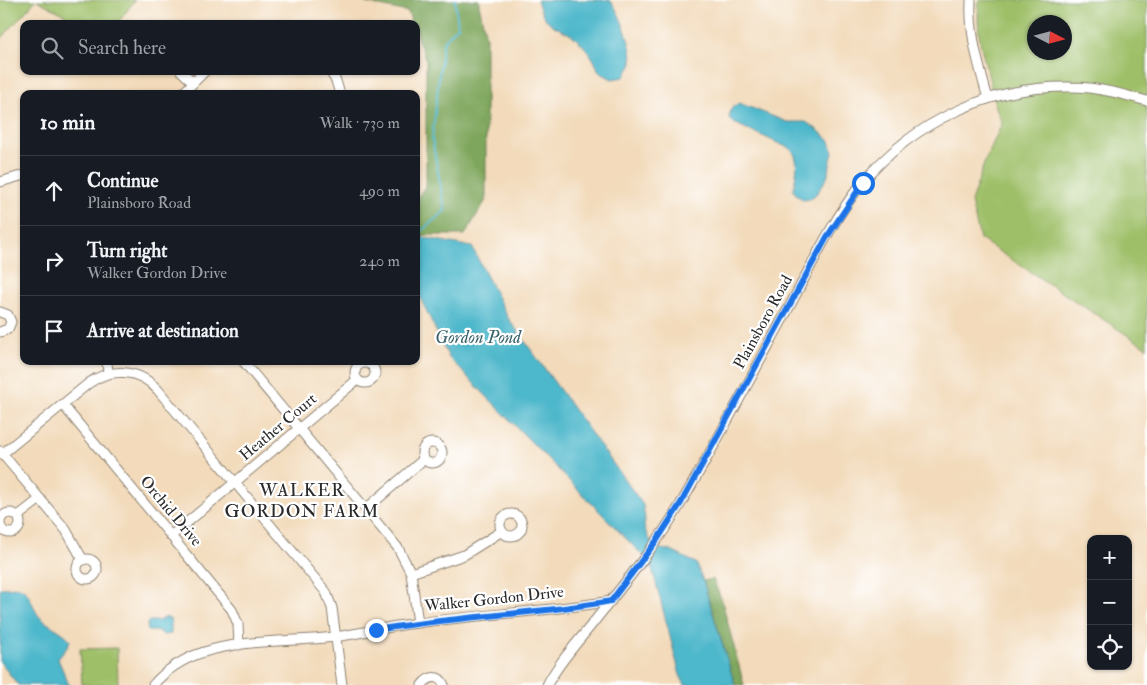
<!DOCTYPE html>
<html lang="en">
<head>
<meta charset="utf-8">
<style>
  body { margin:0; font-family:"IM FELL Double Pica",serif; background:#242831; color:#f1f3f6 }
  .controls { position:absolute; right:15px; bottom:15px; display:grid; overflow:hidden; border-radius:10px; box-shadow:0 1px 4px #0004 }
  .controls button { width:45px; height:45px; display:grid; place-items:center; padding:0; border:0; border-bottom:1px solid #363941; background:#171b24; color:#f1f3f6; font:25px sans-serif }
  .compass { position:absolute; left:1027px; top:15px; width:45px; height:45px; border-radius:50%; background:#171b24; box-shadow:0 1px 4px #0004; rotate:96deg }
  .stop { position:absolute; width:15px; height:15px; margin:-11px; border:4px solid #1a73e8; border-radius:50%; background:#fff }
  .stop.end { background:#1a73e8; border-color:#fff; box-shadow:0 1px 5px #0008 }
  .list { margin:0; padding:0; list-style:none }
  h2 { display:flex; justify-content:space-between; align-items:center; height:65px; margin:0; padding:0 20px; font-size:21px }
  h2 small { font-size:16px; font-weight:400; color:#9ea1a6 }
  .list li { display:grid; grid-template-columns:32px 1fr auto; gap:15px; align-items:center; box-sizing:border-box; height:70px; padding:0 20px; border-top:1px solid #363941 }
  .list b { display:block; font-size:19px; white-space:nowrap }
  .list p { margin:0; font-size:16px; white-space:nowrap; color:#9ea1a6 }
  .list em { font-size:16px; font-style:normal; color:#9ea1a6 }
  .icon { flex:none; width:28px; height:28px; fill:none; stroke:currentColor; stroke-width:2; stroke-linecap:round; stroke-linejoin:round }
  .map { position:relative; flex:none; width:1147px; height:685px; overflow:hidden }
  .search { position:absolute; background:#171b24; box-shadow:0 1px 4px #0004; left:20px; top:20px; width:400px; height:55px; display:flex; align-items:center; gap:12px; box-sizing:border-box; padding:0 18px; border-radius:10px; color:#9ea1a6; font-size:19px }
  .panel { position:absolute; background:#171b24; box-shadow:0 1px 4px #0004; left:20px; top:90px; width:400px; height:275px; border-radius:10px }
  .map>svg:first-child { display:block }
  .green { fill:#9ebf68; stroke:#64754a; fill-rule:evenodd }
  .forest { fill:#7ea65c; stroke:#546844 }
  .water { fill:#4eb7cb; stroke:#3c717b }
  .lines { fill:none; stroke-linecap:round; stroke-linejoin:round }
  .stream { stroke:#4eb7cb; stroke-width:2 }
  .minor-casing { stroke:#8e8272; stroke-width:11 }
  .minor { stroke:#fff; stroke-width:9 }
  .route { stroke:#1a73e8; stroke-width:6 }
  .labels { text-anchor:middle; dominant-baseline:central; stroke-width:4.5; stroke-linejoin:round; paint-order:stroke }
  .street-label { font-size:16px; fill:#2b2b2b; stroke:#fff }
  .water-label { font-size:18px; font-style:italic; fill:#39636b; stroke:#fff }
  .neighbourhood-label { font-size:18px; letter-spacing:1px; fill:#2b2b2b; stroke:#fff }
</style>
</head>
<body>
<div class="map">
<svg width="1147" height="685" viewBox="0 0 1147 685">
  <rect width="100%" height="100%" fill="#fff"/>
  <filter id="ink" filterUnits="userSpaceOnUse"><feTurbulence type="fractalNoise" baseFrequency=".02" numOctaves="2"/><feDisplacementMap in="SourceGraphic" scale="10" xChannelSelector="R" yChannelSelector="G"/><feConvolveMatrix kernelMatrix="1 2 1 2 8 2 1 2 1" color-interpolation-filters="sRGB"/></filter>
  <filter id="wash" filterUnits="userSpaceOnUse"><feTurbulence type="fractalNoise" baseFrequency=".0096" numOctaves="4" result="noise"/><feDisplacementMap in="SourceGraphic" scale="20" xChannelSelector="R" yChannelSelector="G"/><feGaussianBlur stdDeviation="1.12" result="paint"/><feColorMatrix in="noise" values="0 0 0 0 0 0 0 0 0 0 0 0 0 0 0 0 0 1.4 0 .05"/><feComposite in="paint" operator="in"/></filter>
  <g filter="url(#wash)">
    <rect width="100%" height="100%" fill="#f2daba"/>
    <g class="green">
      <polygon points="0,0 36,0 0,40"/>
      <polygon points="37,0 135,0 117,24 82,24"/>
      <path d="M979,0H1147V348L980,239L971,202L985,161L1002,123C995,109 993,93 989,78C981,47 976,33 979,0ZM1034,22H1064V52H1034Z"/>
      <polygon points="117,648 118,684 82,685 80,649"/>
    </g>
    <g class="forest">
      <polygon points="366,0 479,0 479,4 486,37 486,200 465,235 416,235 416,200 426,185 426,61 416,34 416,24 412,24 408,12 366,3"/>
      <polygon points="713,579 722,601 744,685 735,685 703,581"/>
    </g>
    <g class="water">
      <path d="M537,0H610C620,12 633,47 632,63C631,67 626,73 624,77L612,79L599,72C594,57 584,44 571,35C562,29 552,27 545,18C541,13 539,6 537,0Z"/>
      <path d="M739,103L787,122H806L818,130L830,141L833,152L827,178L817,193L810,199L803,200L793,191C795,177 801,161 791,149L734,123L729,119L731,108Z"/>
      <polygon points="416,236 472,247 508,318 643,505 645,519 644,527 649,539 660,549 669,550 696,563 703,581 735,685 685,685 680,675 651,564 449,358 416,289"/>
      <path d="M19,587C29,589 32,606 38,615C47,626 63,630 70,640L68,646L58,659L69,685H18L0,662V588Z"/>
      <polygon points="166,617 171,620 171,634 163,635 160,631 148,631 147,624 149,621 158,621"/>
    </g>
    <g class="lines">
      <polyline class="stream" points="416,235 445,211 432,139 443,42 458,26 455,0"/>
    </g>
  </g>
  <g filter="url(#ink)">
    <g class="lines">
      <g class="minor-casing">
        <g id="minor">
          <path d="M971,0C969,35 979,65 988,99"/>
          <polyline points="181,71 193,82"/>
          <polyline points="330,71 336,81 340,94"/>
          <polyline points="182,94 205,71"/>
          <polyline points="0,182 24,175"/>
          <polyline points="0,312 8,315 11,322 8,329 0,332"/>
          <polyline points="107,361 108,374"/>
          <polyline points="243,361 398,548 411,573 418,623"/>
          <circle cx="365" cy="373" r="10"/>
          <polyline points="63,405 232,610 238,624 239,645"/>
          <circle cx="432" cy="453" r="10"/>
          <polyline points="0,451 66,530 83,560"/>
          <path d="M2,454L89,383C111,367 139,369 158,390L326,592L332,608L342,685"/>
          <polyline points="366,509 424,459"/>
          <circle cx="10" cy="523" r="10"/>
          <circle cx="511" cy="525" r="11"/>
          <polyline points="18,516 40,499"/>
          <polyline points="171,536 357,380"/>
          <circle cx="87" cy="569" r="10"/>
          <polyline points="411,573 464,555 502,531"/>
          <path d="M153,685C166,670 185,658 204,652C245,639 293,642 335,637C363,633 390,626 418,623C482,614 547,612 611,601"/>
          <path d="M422,685C429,676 439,674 444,685"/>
          <path d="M547,685C559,662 577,643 593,623C623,585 655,547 680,505C717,442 751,377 786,313C810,269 831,222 862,183C913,122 991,85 1071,87C1097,87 1122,94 1147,101"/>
        </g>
      </g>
      <use href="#minor" class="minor"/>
    </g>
  </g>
  <g class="lines" filter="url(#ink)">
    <path class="route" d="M376,630C454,616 533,615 611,601L657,540L681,503L827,237L863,183"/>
  </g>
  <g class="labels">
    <g class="street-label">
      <text transform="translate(763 322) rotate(-61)">Plainsboro Road</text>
      <text transform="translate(278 427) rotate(-40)">Heather Court</text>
      <text transform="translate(171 511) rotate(50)">Orchid Drive</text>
      <text transform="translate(494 599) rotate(-6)">Walker Gordon Drive</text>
    </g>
    <g class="water-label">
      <text x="478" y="337">Gordon Pond</text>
    </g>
    <g class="neighbourhood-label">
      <text x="302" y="490">WALKER<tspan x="302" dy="21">GORDON FARM</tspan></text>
    </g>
  </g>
</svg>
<div class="controls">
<button>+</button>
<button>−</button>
<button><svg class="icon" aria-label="locate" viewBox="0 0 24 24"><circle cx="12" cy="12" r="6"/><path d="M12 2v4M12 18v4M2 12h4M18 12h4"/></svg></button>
</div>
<svg class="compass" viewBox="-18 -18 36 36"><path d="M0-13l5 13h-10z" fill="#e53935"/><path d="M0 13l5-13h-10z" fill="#9ea1a6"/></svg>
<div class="stop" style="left:863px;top:183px"></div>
<div class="stop end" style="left:376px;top:630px"></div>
<div class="search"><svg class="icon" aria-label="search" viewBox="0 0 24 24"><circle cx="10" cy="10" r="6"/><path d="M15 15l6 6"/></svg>Search here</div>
<section class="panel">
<h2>10 min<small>Walk · 730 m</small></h2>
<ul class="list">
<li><svg class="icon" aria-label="ahead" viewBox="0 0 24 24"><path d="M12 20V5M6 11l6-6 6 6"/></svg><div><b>Continue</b><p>Plainsboro Road</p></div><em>490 m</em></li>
<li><svg class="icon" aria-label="right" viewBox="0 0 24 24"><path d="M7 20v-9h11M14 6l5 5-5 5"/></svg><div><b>Turn right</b><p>Walker Gordon Drive</p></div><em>240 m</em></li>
<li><svg class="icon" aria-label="arrive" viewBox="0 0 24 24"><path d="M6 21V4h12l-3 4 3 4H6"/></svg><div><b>Arrive at destination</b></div></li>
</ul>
</section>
</div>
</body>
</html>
